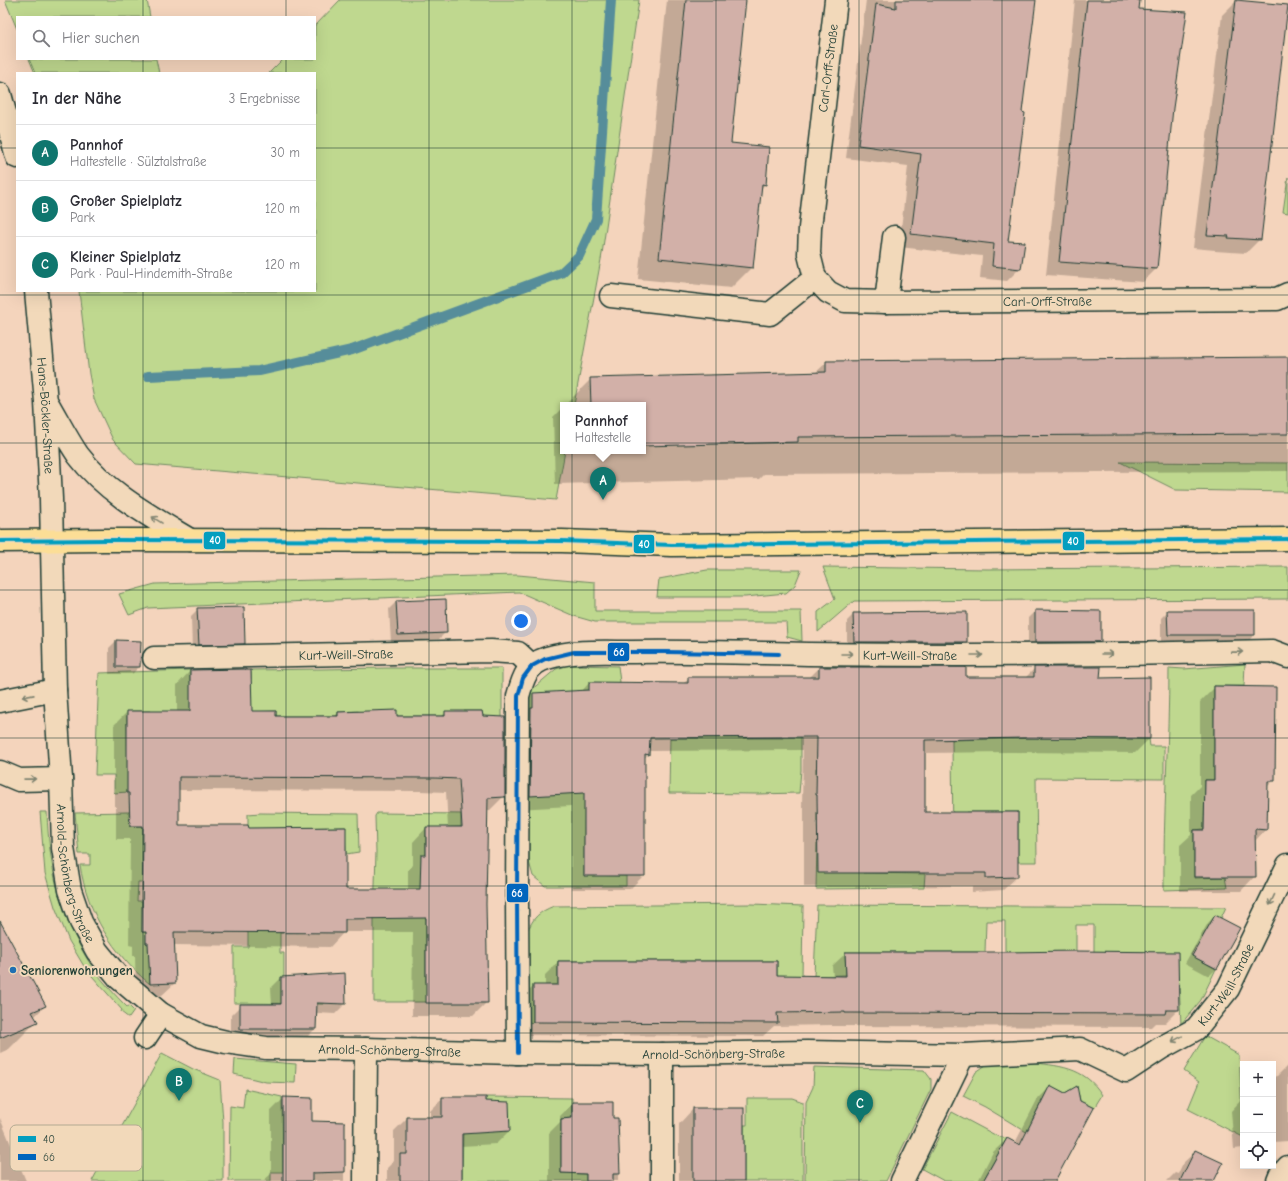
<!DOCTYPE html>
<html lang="de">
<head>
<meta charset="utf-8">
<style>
  body { margin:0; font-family:"Comic Neue",sans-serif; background:#f7f7f7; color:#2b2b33 }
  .controls { position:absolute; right:12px; bottom:12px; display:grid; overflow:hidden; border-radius:0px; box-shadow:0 4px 16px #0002 }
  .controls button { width:36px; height:36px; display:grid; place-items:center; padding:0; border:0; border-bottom:1px solid #e1e1e2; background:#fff; color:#2b2b33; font:20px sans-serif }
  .you { position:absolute; left:521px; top:621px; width:14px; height:14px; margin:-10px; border:3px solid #fff; border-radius:50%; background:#1a73e8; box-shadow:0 0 0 6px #1a73e833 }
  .badge { display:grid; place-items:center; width:26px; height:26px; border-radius:50%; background:#0f766e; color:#fff; font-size:13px; font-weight:700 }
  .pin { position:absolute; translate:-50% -33px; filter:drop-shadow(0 1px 2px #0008) }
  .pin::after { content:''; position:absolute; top:21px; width:14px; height:12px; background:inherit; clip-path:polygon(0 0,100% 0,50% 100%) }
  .popup { position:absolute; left:560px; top:402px; width:86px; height:52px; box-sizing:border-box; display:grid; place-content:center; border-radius:0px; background:#fff; filter:drop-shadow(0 1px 3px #0005); font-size:13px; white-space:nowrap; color:#7c7c81 }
  .popup b { font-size:15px; color:#2b2b33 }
  .popup::after { content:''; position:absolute; left:50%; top:100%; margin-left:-8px; border:8px solid transparent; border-top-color:#fff }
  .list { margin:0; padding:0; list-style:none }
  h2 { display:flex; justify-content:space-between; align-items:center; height:52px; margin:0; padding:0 16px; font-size:17px }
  h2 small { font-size:13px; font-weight:400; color:#7c7c81 }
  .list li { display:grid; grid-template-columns:26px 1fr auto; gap:12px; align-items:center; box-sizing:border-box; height:56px; padding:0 16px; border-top:1px solid #e1e1e2 }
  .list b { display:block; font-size:15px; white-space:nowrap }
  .list p { margin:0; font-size:13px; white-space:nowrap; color:#7c7c81 }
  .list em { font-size:13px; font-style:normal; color:#7c7c81 }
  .icon { flex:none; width:22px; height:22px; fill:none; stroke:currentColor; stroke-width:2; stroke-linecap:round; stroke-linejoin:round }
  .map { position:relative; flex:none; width:1288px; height:1181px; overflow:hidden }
  .search { position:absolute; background:#fff; box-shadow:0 4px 16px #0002; left:16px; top:16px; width:300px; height:44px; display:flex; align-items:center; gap:10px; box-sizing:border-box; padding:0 14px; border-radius:0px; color:#7c7c81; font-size:15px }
  .panel { position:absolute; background:#fff; box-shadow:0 4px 16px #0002; left:16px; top:72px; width:300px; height:220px; border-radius:0px }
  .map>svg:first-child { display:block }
  .green { fill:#bfd88f; stroke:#6f8a62 }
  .shadow { fill:#0003; fill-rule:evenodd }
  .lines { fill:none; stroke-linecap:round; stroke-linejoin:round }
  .stream { stroke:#578d9a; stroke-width:10 }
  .building { fill:#d2b0a8; stroke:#1f3d34; fill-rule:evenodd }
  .minor-casing { stroke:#1f3d34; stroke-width:25 }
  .major-casing { stroke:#1f3d34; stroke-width:25 }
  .minor { stroke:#f2d9ba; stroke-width:22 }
  .major { stroke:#fcde96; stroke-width:22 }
  .bus-1-casing { stroke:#f2d9ba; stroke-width:7 }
  .bus-2-casing { stroke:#f2d9ba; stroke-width:7 }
  .bus-1 { stroke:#039ebf; stroke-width:4 }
  .bus-2 { stroke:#0065bd; stroke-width:4 }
  .oneway { stroke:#7e8370 }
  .grid { fill:none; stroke:#1f3d34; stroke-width:1; stroke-opacity:0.55 }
  .poi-dot { fill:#1f6fb2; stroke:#f2d9ba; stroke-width:1.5 }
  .labels { text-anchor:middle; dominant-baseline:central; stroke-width:4; stroke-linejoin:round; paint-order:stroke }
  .street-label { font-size:13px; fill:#1f3d34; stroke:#f2d9ba }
  .poi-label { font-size:13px; font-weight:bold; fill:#1f3d34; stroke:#f2d9ba; text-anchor:start }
  .key { fill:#f2d9ba; stroke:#b3aa92; stroke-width:1 }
  .key-label { font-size:11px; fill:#1f3d34 }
  .line-badge { stroke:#f2d9ba; stroke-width:1.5 }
  .badge-label { font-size:11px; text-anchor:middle; font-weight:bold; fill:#fff }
</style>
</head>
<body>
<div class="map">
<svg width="1288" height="1181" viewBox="0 0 1288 1181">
  <rect width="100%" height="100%" fill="#f4d4bc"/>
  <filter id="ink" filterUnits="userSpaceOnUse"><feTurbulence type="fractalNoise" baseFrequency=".025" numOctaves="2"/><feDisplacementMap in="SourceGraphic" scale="8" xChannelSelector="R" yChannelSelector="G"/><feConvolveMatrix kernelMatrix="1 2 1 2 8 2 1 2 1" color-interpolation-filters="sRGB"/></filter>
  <g filter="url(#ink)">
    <g class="green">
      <polygon points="5,0 147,0 150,17 17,17 17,29"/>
      <polygon points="340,0 639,0 602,254 574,405 563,405 563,451 565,451 556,500 136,464 113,440 94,399 89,374 79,291 315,291 315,73 269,73 283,59 315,59 315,26"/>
      <polygon points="29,59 156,59 159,73 35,73"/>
      <polygon points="1288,177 1288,213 1283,212"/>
      <polygon points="1120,462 1288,463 1288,492 1176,490"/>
      <polygon points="823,567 988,569 1288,567 1288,599 854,601 818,632 818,612 835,599"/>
      <polygon points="707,570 801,570 795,585 786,593 745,597 657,597 659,579"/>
      <polygon points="518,575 595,582 595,611 801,611 802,641 787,637 786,622 595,622 574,616 519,592 148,608 129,615 119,594 155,584"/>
      <path d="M1245,664L1244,686H1214V780H1205L1204,829L1194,830V878L1225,877L1227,888L1164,890C1163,816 1169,742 1169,668L1184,669Z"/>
      <polygon points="570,665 618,666 620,682 589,706 585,754 584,875 626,876 626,886 545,886 533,876 529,862 529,753 540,754 540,742 529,742 529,707 530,691 556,669"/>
      <polygon points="827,665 891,666 891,677 864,797 863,873 925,874 924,888 816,889 817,844 832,844 832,822 817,822 817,813 830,776 816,775 816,768 829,768 818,704 819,677 827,676"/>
      <polygon points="386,668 502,668 502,770 483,716 482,711 464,711 463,716 386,716 357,711 338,712 338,716 276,716 276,711 151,715 151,711 132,711 131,716 127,716 128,792 114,793 114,775 95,775 99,673 190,670 190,681 251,679 251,670"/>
      <polygon points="783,720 801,722 801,770 799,793 757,794 669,793 670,738 783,738"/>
      <polygon points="1024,738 1149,739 1150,746 1164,746 1164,779 1036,778 1037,862 1018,862 1018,812 967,812 967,845 953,845 952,740"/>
      <path d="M40,812H47C49,869 61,920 93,968C103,982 115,995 127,1007L129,1006L134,1011L129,1018L121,1012L122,1010L85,968L69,941L55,907L45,873Z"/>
      <path d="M129,812L130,826H143V882H138L137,901H142V932H146V943L149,945L150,984C113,954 87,912 80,865H90V854H79L75,813Z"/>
      <polygon points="260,813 358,814 359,852 346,854 345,827 284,828 283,933 280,933 280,953 284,953 284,982 323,982 324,1004 234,1003 234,947 248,947 248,814"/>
      <polygon points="377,813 461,814 461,827 426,828 426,982 443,1002 374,1002 374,918 376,852 375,816"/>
      <path d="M752,904L803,906L802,978L777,985V961H558V985L533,986V1022L529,1023L527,933C533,917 539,912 554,906Z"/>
      <polygon points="817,905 1226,907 1221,918 1215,915 1203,936 1207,938 1201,948 1196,946 1191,955 1216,969 1201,1000 1181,1024 1179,982 1165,982 1094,967 1094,925 1076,925 1076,952 1005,969 1005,921 986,921 985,952 845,952 846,975 814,976"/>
      <polygon points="1205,1036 1239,1055 1243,1137 1188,1109 1199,1082 1184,1071"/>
      <polygon points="162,1053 193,1069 220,1080 223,1122 223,1181 92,1181"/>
      <polygon points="235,1059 296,1064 295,1083 266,1082 234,1074"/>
      <path d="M1028,1062C1058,1066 1084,1066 1102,1095L1094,1108L1080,1101L1079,1095L1070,1090L1065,1093L1050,1086L1032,1120L1050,1129L1043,1142L985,1107L963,1096L976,1072L986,1065Z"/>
      <polygon points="814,1067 924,1070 931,1079 931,1089 886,1181 805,1181 806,1102 813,1087"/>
      <polygon points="245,1089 282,1097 283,1172 271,1172 271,1181 229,1181 230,1106 243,1108"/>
      <polygon points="486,1097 572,1098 572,1118 561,1119 561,1173 586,1174 586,1181 462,1181 463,1127 485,1126"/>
      <polygon points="747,1098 792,1098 803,1102 803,1181 744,1181 744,1125 747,1125"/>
      <polygon points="952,1112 997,1136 1007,1138 983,1181 944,1181 922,1169"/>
    </g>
    <g class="shadow">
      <polygon points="667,0 745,0 730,144 765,184 761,189 752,267 731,288 638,279"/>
      <polygon points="866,0 1035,0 1021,113 1007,241 1020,268 1007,281 980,278 982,256 899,247 908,166 846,158"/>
      <polygon points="1075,0 1139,0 1138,10 1156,269 1143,282 1046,275"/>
      <polygon points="1236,1 1260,239 1246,253 1215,251 1215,250 1193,248 1222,15"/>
      <polygon points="1288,359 1288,471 764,474 759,479 555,484 553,417 563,407 563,451 643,451 643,405 565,405 591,379 814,374 827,362"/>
      <polygon points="396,602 446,632 439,639 391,642 389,609"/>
      <polygon points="198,609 244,643 237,650 192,651 191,616"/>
      <polygon points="1035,611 1100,641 1093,648 1028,649 1028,618"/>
      <polygon points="1168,611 1254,635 1247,642 1161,642 1161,618"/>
      <polygon points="966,613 966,642 959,649 847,649 847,621 854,614"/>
      <polygon points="116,641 139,667 132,674 109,674 109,648"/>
      <polygon points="819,668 965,678 1025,678 1035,668 1099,679 1149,678 1149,739 1135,753 1009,752 924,753 924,813 1017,877 1003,890 972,892 972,886 804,887 804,808 802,808 803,750 649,751 648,754 644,759 644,875 630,889 571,889 571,806 517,809 519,707 533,694 581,692 589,683 683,684 689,678 809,678"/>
      <path d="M190,671L251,712L275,717H334L338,713L396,717H441L446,712L504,796L490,810H487L485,904L487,1002L473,1016H412L413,932H344L330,947L174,945L175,983L161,996L136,997L135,956H133V946L129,945L130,839H116V806H114V725L127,712H177V685ZM178,790L420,791L446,792L448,828H426L413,842V865L408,870V890H345L248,829L178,826Z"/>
      <polygon points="1215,687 1274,780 1266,788 1266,829 1255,841 1255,876 1241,891 1180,891 1180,845 1191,835 1191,795 1200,786 1200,702"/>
      <polygon points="1215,916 1216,969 1209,976 1185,963 1208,923"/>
      <polygon points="0,920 3,929 45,1006 34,1017 36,1022 9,1049 0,1053"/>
      <polygon points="846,953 1178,1010 1165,1023 1155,1023 1151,1027 832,1026 832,1025 774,1026 763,1036 521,1035 520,1000 534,986 545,986 545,975 558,962 776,976 833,977 832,966"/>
      <polygon points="281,978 345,1004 335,1014 316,1013 315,1029 305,1039 231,1039 231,1015 241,1005 272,1005 271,988"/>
      <polygon points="1288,1065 1288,1141 1273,1142 1273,1077 1277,1076"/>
      <polygon points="1050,1087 1054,1181 978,1181 993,1152 1007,1139 1015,1143 1037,1100"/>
      <polygon points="284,1098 311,1122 344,1123 344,1181 263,1181 271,1174 271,1111"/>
      <polygon points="443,1098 485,1101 509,1131 496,1144 461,1146 461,1181 387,1181 387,1168 394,1161 394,1131 407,1118 430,1118 430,1111"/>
      <polygon points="1243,1098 1243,1148 1234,1149 1231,1111"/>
      <polygon points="573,1103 612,1119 619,1173 618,1175 618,1181 549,1181 549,1133 560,1122 560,1116"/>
      <polygon points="693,1109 743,1181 679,1181 679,1124"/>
      <polygon points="0,1118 26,1181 0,1181"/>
      <polygon points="1196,1151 1213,1181 1167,1181 1175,1173 1178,1174 1183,1163"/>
    </g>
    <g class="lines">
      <polyline class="stream" points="148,376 259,371 352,350 561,273 579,256 596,219 611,0"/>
    </g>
    <g class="building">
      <polygon points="686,0 746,0 731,143 769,147 766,185 762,184 753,268 659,258"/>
      <polygon points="896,0 1036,0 1022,112 1025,113 1008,241 1025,242 1021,269 992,266 994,244 911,234 921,154 858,145 876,4 896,8"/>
      <polygon points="1087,0 1140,0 1139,9 1187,12 1173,108 1157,269 1059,262"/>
      <polygon points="1236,0 1288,5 1261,240 1228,238 1229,236 1207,235"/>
      <polygon points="1288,357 1288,434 798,437 798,442 643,446 643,405 591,405 590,378 826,372 826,361"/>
      <polygon points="446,599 447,633 398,635 396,601"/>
      <polygon points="244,607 245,644 199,645 197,608"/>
      <polygon points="1035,610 1101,611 1101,642 1035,642"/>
      <polygon points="1167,610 1255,610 1255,635 1168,635"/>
      <polygon points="967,612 967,642 854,642 853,613"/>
      <polygon points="116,640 141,641 140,667 116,667"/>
      <polygon points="819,667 966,667 966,677 1034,677 1034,667 1101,667 1100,678 1150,677 1150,739 1024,738 925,740 925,812 1018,812 1018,877 986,878 986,873 818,873 817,795 816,795 817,737 650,738 649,755 645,754 645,876 584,876 584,793 530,796 531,708 533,708 533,693 589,690 589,682 688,683 688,677 819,677"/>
      <path d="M246,669V670H251L252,711H276V716H338V712L397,710V716H445V711H482L483,716L505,717V797L488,798L486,904L488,1003H426V918L345,919V933L174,932L176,983L150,984L148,943H146V932H142L143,826H130L129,793H127V711H190V670ZM179,777L435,778L459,779L462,827H426V855H421L420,889H346V827L249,828L248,825H179Z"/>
      <polygon points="1214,686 1276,687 1275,781 1268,781 1267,830 1255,829 1256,877 1194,877 1194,830 1204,830 1205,780 1214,780"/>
      <polygon points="1215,915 1240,928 1217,969 1192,956"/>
      <polygon points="0,921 46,1006 32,1012 38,1022 0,1038"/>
      <polygon points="1076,951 1178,952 1179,1010 1166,1010 1165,1014 845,1013 845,1012 777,1013 778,1023 533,1022 533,985 558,985 558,961 777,961 777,975 846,976 845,952 1005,952"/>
      <polygon points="345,973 346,1004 317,1003 316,1029 240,1029 240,1004 281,1004 281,977"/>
      <polygon points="1050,1085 1065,1093 1077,1086 1080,1101 1094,1108 1055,1181 983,1181 1007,1138 1020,1145"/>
      <polygon points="283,1097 312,1098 312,1121 345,1122 345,1172 312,1173 312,1181 283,1181"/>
      <polygon points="442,1097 486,1097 486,1101 509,1102 510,1131 462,1134 462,1181 400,1181 400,1154 407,1154 407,1117 442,1117"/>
      <polygon points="572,1102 613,1102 613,1118 618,1118 620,1174 613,1174 613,1181 586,1181 586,1174 561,1173 561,1119 572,1118"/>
      <rect x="693" y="1108" width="51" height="73"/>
      <polygon points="1195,1150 1223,1163 1214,1181 1180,1181"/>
    </g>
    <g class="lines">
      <g class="minor-casing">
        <g id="minor">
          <path id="s1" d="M836,0L810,228L809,254L815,278L828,292L845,301L886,302L1277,299L1288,294"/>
          <polyline points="0,94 17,157"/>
          <path id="s2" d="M36,291L46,402L51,499L55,690L61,779L63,848L70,890L81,922L97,951L120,979L161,1014L201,1036L226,1042L266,1048L366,1049L518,1053L662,1054L807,1052L963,1055L1080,1049L1126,1071L1161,1048L1196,1029L1228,989L1288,865"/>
          <polyline points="611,296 770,314 815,278"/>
          <polyline points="886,302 894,237"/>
          <path d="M48,404C58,421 67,439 78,455C107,493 150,516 190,540"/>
          <path id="s3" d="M154,658L491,651L518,653L532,666"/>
          <polyline points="0,701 55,690"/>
          <polyline points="0,772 19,780 61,779"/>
          <polyline points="145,1038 161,1014"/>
          <path id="s4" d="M518,1053L517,900L518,696C523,678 527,664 547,658C575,650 604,652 632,652C691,651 749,653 808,654C963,656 1117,655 1272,651L1288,657"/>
          <polyline points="365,1181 366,1049"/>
          <polyline points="662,1181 662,1054"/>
          <polyline points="902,1181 963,1055"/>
          <polyline points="1278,1181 1280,1176 1288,1167"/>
        </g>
      </g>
      <g class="major-casing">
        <polyline id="major" points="0,541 105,540 562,541 672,545 1288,539"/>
      </g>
      <use href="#minor" class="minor"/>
      <use href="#major" class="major"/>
      <g class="bus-1-casing">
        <polyline id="bus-1" points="0,541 105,540 562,541 672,545 1288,539"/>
      </g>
      <g class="bus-2-casing">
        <polyline id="bus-2" points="518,1053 517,900 518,696 523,678 532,666 545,659 574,652 666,652 779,654"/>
      </g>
      <use href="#bus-1" class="bus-1"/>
      <use href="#bus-2" class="bus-2"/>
    </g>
    <defs><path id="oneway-shaft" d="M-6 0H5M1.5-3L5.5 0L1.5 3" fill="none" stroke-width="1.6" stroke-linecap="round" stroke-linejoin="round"/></defs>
    <g class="oneway">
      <use href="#oneway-shaft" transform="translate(157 520) rotate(-148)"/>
      <use href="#oneway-shaft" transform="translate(1237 652) rotate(-1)"/>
      <use href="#oneway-shaft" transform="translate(847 654)"/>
      <use href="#oneway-shaft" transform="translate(1107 654)"/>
      <use href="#oneway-shaft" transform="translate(977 655)"/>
      <use href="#oneway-shaft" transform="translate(28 696) rotate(169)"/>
      <use href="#oneway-shaft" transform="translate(30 779) rotate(-1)"/>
      <use href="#oneway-shaft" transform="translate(1272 900) rotate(115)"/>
      <use href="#oneway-shaft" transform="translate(1177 1039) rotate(151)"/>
    </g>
  </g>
  <path class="grid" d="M143,0V17M286,0V17M429,0V1181M572,0V1181M716,0V1181M859,0V1181M1002,0V1181M1145,0V1181M143,59V73M286,59V73M0,148H17M315,148H1288M143,291V1181M286,291V1181M0,295H1288M0,443H1288M0,590H1288M0,738H1288M0,886H1288M0,1033H1288"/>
  <circle class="poi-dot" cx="13" cy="970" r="4"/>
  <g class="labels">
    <g class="street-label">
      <text transform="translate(828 68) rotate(-83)">Carl-Orff-Straße</text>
      <text stroke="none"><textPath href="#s1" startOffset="521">Carl-Orff-Straße</textPath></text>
      <text stroke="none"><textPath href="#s2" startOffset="125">Hans-Böckler-Straße</textPath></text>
      <text stroke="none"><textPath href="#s3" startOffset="192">Kurt-Weill-Straße</textPath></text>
      <text stroke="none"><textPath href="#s4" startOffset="771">Kurt-Weill-Straße</textPath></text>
      <text stroke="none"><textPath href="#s2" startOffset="585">Arnold-Schönberg-Straße</textPath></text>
      <text stroke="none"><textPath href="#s2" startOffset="1870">Kurt-Weill-Straße</textPath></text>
      <text stroke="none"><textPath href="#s2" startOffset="993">Arnold-Schönberg-Straße</textPath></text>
      <text stroke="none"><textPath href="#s2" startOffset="1317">Arnold-Schönberg-Straße</textPath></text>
    </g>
    <g class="poi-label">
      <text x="21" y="970">Seniorenwohnungen</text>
    </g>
  </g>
  <rect x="10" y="1125" width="132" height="46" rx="6" class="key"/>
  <rect x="18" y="1136" width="18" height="6" fill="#039ebf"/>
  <rect x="18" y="1154" width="18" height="6" fill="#0065bd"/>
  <g class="key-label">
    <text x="43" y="1143">40</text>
    <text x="43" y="1161">66</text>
  </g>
  <g class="line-badge">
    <rect x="203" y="531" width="23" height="19" rx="4" fill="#039ebf"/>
    <rect x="1062" y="531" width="23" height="20" rx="4" fill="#039ebf"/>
    <rect x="633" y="534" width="22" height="20" rx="4" fill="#039ebf"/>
    <rect x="607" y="642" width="23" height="20" rx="4" fill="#0065bd"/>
    <rect x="506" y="883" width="23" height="20" rx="4" fill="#0065bd"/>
  </g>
  <g class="badge-label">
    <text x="215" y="544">40</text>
    <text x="1073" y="545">40</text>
    <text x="644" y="548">40</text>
    <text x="619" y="656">66</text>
    <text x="517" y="897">66</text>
  </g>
</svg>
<div class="controls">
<button>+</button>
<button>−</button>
<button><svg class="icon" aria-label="locate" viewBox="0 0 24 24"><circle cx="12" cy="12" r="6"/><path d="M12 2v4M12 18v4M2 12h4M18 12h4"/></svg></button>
</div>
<div class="you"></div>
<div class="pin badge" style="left:603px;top:500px">A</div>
<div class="popup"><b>Pannhof</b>Haltestelle</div>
<div class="pin badge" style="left:179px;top:1101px">B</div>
<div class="pin badge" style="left:860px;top:1123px">C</div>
<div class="search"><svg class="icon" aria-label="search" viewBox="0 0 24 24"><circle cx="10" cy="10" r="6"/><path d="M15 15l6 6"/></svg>Hier suchen</div>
<section class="panel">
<h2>In der Nähe<small>3 Ergebnisse</small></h2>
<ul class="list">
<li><span class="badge">A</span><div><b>Pannhof</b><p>Haltestelle · Sülztalstraße</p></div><em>30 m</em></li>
<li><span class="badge">B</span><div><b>Großer Spielplatz</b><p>Park</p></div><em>120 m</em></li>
<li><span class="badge">C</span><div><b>Kleiner Spielplatz</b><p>Park · Paul-Hindemith-Straße</p></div><em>120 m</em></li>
</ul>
</section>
</div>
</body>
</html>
